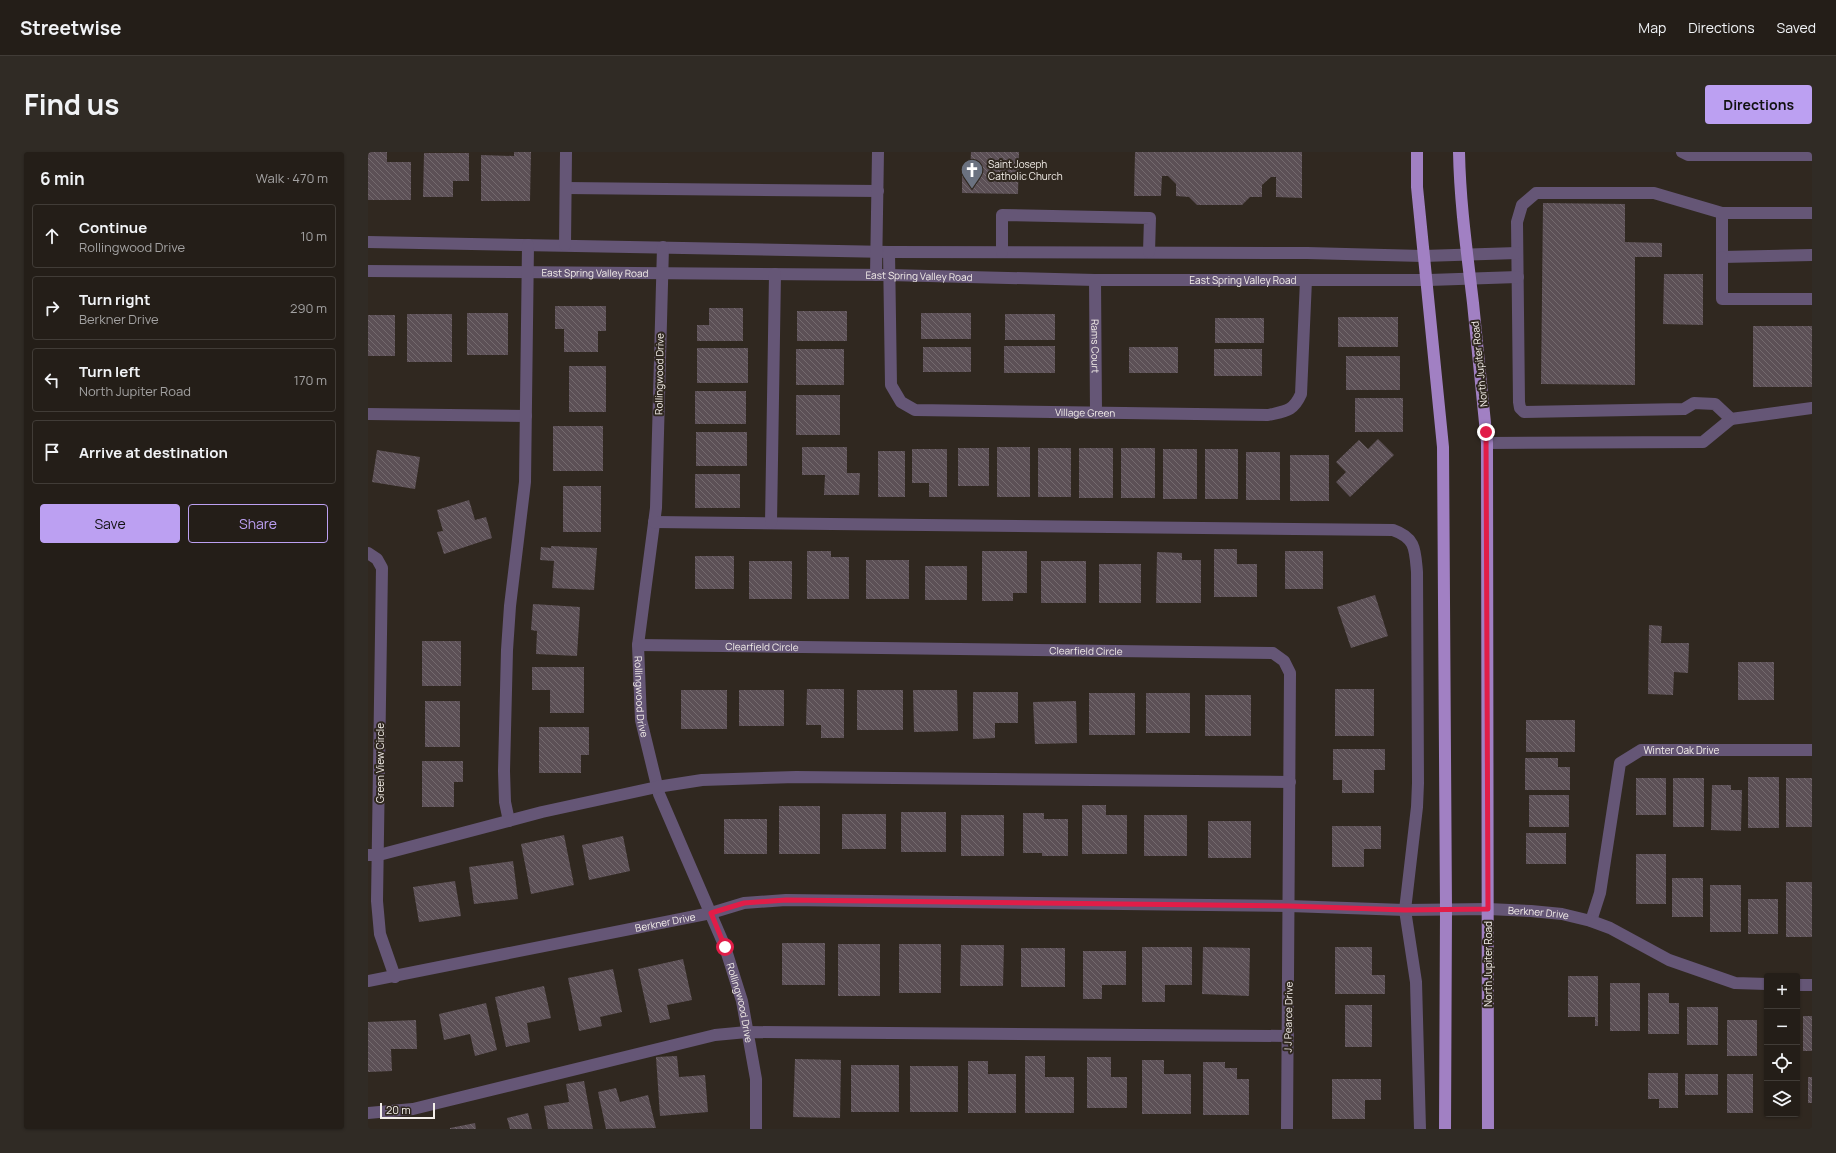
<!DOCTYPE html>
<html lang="en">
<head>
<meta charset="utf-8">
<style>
  body { margin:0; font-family:Manrope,sans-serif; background:#302b25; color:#f1f3f6 }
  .controls { position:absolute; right:12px; bottom:12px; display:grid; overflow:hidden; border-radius:4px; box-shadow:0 1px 3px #0004 }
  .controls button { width:36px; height:36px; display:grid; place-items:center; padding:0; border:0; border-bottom:1px solid #413c37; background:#241e18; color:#f1f3f6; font:20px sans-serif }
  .scale { position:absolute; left:12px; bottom:10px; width:55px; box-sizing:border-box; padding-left:4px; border:2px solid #f4efea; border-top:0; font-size:11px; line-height:14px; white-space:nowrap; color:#f4efea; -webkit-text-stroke:3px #302820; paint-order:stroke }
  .stop { position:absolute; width:12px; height:12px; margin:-9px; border:3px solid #e11d48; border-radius:50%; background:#fff }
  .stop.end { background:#e11d48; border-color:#fff; box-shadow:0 1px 4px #0008 }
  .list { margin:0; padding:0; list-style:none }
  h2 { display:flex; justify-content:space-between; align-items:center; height:52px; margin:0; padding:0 16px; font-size:17px }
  h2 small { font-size:13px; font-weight:400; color:#a3a2a2 }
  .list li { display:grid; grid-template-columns:26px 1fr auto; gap:12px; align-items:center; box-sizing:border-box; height:64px; margin:0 8px 8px; padding:0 8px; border:1px solid #413c37; border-radius:4px }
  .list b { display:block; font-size:15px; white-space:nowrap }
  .list p { margin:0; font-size:13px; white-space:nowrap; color:#a3a2a2 }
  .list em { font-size:13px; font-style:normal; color:#a3a2a2 }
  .actions { display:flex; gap:8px; padding:12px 16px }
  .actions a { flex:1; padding:9px 0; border:1px solid #bca0f2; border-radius:4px; text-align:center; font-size:14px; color:#bca0f2 }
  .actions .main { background:#bca0f2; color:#111 }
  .icon { flex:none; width:22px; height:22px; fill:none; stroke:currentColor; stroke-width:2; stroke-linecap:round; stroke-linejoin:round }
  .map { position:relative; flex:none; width:1444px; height:977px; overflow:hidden; border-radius:4px }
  header { display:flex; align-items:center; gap:24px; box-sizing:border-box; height:56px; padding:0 20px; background:#241e18; border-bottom:1px solid #413c37 }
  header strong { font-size:19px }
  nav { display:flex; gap:22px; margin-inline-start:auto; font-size:14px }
  .intro { display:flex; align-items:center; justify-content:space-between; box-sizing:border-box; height:96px; padding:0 24px }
  h1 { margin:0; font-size:28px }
  .button { padding:10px 18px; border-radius:4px; background:#bca0f2; color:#111; font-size:14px; font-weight:700 }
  main { display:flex; gap:24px; padding:0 24px }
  aside { flex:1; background:#241e18; border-radius:4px; box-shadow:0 1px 3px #0004 }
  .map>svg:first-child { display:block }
  .building { fill:url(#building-back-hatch) }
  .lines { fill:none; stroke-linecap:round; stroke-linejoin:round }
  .minor { stroke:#655676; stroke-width:12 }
  .major { stroke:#a180c3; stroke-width:12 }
  .route { stroke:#e11d48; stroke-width:5 }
  .labels { text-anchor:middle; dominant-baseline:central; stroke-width:4; stroke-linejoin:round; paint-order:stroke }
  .poi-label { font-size:10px; fill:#f4efea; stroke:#302820; text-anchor:start }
  .street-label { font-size:10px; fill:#f4efea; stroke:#302820 }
</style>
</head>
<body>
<header>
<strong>Streetwise</strong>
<nav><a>Map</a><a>Directions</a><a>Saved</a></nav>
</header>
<div class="intro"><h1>Find us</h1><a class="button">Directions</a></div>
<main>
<aside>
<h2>6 min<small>Walk · 470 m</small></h2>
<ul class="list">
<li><svg class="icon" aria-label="ahead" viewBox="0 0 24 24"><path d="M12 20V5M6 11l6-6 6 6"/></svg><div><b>Continue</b><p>Rollingwood Drive</p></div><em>10 m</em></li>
<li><svg class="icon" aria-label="right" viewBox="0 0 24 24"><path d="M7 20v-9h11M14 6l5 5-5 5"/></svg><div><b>Turn right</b><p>Berkner Drive</p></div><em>290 m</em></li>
<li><svg class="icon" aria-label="left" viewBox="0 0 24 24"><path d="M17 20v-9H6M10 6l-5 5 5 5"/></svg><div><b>Turn left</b><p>North Jupiter Road</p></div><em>170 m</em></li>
<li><svg class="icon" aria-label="arrive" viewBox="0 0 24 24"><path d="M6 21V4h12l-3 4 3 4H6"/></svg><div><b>Arrive at destination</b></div></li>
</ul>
<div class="actions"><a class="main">Save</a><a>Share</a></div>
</aside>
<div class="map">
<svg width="1444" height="977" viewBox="0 0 1444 977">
  <defs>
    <pattern id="building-back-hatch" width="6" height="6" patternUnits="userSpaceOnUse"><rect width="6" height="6" fill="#5c5056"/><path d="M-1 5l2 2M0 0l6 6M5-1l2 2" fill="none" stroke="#746a6e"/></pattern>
  </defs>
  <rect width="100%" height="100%" fill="#302820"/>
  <g class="building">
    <polygon points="0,0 19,0 19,10 43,10 43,48 0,48"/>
    <polygon points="146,0 163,0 162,49 113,49 113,3 146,4"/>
    <polygon points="603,0 651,0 650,42 594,41 594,22 602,22"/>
    <polygon points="767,0 934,0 934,46 908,45 908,25 903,25 894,33 894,45 882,45 874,53 829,53 821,45 808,44 808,32 800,24 794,24 793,44 766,44"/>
    <polygon points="56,1 101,1 101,29 85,29 85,45 55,45"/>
    <polygon points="1175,51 1257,52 1257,90 1294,91 1294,105 1267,105 1267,233 1173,232"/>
    <polygon points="1296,122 1335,122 1335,173 1295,172"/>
    <polygon points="187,154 238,154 238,179 230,179 230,200 196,200 196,177 187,177"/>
    <polygon points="341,156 375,156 375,189 329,189 329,173 341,173"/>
    <rect x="429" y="159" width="50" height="30"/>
    <rect x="99" y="161" width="41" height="42"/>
    <rect x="553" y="161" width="50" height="26"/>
    <rect x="39" y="162" width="45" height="48"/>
    <rect x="637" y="162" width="50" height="26"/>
    <rect x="0" y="163" width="27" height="41"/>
    <rect x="970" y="165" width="60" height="30"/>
    <rect x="847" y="166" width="49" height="25"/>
    <rect x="1385" y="174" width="59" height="61"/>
    <rect x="636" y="194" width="51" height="27"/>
    <rect x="555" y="195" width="48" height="25"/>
    <rect x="761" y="195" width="49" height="26"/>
    <rect x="329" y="196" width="51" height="35"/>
    <rect x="428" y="197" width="48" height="36"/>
    <rect x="846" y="197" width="48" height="27"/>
    <rect x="978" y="204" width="54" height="34"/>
    <rect x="201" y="214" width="37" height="46"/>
    <rect x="327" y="239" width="51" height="33"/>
    <rect x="428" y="243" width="44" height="40"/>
    <rect x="987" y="246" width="48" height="34"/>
    <rect x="185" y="274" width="50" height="45"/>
    <rect x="328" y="280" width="51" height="34"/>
    <polygon points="1010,287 1026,303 982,345 968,330 978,320 968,310 991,288 1000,297"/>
    <polygon points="434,295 479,295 479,321 492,321 491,343 456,343 457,323 434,323"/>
    <rect x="629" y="295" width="33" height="50"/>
    <rect x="590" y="296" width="31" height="38"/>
    <rect x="670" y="296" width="33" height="49"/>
    <rect x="711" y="296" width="34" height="50"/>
    <rect x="753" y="296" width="34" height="50"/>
    <polygon points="544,297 579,297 579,345 561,345 561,331 544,331"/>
    <rect x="795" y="297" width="34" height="50"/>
    <rect x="837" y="297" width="33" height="50"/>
    <polygon points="9,298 52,305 47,337 4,330"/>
    <rect x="510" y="299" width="27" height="46"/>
    <rect x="878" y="300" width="34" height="48"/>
    <rect x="922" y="303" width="39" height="46"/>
    <rect x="327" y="322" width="45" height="34"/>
    <rect x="195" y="334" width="38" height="46"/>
    <polygon points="101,348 107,368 118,365 124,386 76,402 69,380 75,379 69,358"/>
    <polygon points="183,394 229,396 226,438 184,436 186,409 172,408 173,395 183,396"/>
    <polygon points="846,397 869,397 869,412 889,412 889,445 846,445"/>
    <polygon points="439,399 463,399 463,405 481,405 481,447 439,447"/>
    <polygon points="614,399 659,399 659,441 645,441 645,449 614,449"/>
    <rect x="917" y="399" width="38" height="38"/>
    <polygon points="789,400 814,401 814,408 833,408 833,451 788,451"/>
    <rect x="327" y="404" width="39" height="33"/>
    <rect x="498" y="408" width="43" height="39"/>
    <rect x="381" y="409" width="43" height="38"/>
    <rect x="673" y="409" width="45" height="42"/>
    <rect x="731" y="412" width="42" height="39"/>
    <rect x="557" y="414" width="42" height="34"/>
    <polygon points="1007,443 1020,484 983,496 969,455"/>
    <polygon points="165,452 212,455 209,504 168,502 169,479 163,478"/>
    <polygon points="1281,473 1294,474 1293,491 1321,491 1320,521 1306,520 1305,543 1280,542"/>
    <rect x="54" y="489" width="39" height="45"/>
    <rect x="1370" y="510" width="36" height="38"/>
    <polygon points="164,515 216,515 216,561 182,561 182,538 164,538"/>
    <polygon points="439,537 476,537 476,586 453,586 453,573 438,573"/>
    <rect x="967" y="537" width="39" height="47"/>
    <rect x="313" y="538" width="46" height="39"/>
    <rect x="371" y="538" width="45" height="36"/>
    <rect x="489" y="538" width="46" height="40"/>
    <polygon points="545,538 589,538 590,579 546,580"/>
    <polygon points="605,540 650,540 650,571 627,571 627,586 605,587"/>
    <rect x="721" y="541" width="46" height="42"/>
    <rect x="778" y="541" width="44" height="40"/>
    <rect x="837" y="543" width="46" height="41"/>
    <rect x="57" y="549" width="35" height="46"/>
    <polygon points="708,549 709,591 667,592 665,550"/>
    <rect x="1158" y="568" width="49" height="32"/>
    <polygon points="171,575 221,575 221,603 213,603 213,621 171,621"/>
    <polygon points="965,597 1017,597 1017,618 1006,618 1006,641 974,641 974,628 965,628"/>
    <polygon points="1157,606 1190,606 1190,615 1202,615 1202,638 1157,638"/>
    <polygon points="54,609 95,609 95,630 86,630 86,655 54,655"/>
    <rect x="1380" y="625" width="31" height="51"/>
    <rect x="1268" y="626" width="30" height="37"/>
    <rect x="1305" y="626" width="31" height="49"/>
    <rect x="1418" y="626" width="26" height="49"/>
    <polygon points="1344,633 1363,633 1363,638 1374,638 1373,679 1343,678"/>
    <rect x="1161" y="643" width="40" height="32"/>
    <polygon points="714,653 738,653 738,663 759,663 759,702 714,702"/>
    <rect x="411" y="654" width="41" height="48"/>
    <rect x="533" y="660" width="45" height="40"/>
    <polygon points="655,661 676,661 676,667 700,667 700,704 674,704 674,701 655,701"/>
    <rect x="474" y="662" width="44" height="35"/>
    <rect x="593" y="663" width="43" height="41"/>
    <rect x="776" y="663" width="43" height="41"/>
    <rect x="356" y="667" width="43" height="35"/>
    <rect x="840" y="669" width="43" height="37"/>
    <polygon points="964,674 1013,674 1013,697 996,697 996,715 964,715"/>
    <rect x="1158" y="681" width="40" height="31"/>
    <polygon points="196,683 206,733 163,742 153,692"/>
    <polygon points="255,684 262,719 221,728 214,693"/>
    <rect x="1268" y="702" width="30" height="50"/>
    <polygon points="145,709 150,747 106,752 101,715"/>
    <rect x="1304" y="726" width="31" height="39"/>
    <polygon points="87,729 93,764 51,770 45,735"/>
    <rect x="1418" y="730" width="26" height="55"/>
    <rect x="1342" y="733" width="31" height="47"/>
    <rect x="1380" y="747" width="30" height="35"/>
    <rect x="414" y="791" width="43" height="42"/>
    <rect x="470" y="792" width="42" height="52"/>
    <rect x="531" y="792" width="42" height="49"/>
    <polygon points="593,793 636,793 635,834 592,834"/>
    <polygon points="774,795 824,795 824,833 797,833 797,850 774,850"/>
    <polygon points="835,795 882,796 881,844 834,842"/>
    <polygon points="967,795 1004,795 1004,823 1017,823 1017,842 967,842"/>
    <rect x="653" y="796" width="44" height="39"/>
    <polygon points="715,799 758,799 758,833 734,833 734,847 715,847"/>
    <polygon points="315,807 324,848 299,853 302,867 282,871 270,817"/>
    <polygon points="245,817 254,860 232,865 234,874 211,879 200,826"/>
    <polygon points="1200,824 1230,824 1230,874 1227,874 1227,865 1200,865"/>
    <rect x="1242" y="831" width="30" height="48"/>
    <polygon points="176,834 183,866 159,871 162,890 138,895 127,845"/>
    <polygon points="1280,841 1301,841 1301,851 1311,851 1311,882 1280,882"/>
    <polygon points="118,851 129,898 107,904 102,882 76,888 71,862"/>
    <rect x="977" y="853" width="27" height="42"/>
    <rect x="1319" y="855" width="31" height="38"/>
    <rect x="1397" y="861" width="2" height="47"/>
    <rect x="1435" y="864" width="9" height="35"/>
    <polygon points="48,868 49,897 23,897 24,919 0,920 0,870"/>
    <rect x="1359" y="868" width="30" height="36"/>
    <polygon points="309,904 311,925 337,923 340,960 292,964 288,905"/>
    <polygon points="657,904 677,904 677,925 706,925 706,961 657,961"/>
    <polygon points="719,905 743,905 743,925 759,925 759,956 719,956"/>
    <polygon points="427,907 473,908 472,966 425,965"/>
    <polygon points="774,908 796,908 796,922 823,922 823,962 774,962"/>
    <polygon points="600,909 620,909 620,922 648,922 648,961 600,961"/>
    <polygon points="835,910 857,910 857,916 869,916 869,927 881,927 881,963 835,963"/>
    <rect x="483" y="913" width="48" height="47"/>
    <rect x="542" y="914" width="48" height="46"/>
    <polygon points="1280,921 1310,921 1310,956 1291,956 1291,947 1280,947"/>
    <rect x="1317" y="922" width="33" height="21"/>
    <rect x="1359" y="922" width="26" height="39"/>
    <rect x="1440" y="925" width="4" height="26"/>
    <polygon points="964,927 1013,927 1013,948 997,948 997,967 964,967"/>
    <polygon points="216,929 225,977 180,977 176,954 201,950 198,932"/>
    <polygon points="248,936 252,950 280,943 288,976 238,977 230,940"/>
    <polygon points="160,961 164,977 142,977 139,966"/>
    <polygon points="107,971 108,977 82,977 82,976"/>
  </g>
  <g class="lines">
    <g class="minor">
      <polyline points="1314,0 1320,3 1444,3"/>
      <polyline points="198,36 510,39"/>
      <polyline points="1354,61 1354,105 1444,103"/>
      <polyline points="1444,61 1354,61 1286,41 1168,41 1154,53 1149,70 1151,250 1152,256 1156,260 1316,257 1326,251 1347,252 1363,267 1444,256"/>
      <polyline points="0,90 521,100 939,101 1055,104 1149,101"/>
      <polyline points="197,93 198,0"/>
      <path id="s1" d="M295,95L288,356L270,493L273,568L291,642L357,795L374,849L388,927V977"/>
      <path id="s2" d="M521,100L523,233L533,250L547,258L900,263C917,259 925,260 933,242L938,128"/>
      <polyline points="634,100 634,63 782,66 781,100"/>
      <polyline points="1354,105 1354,147 1444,147"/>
      <path id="s3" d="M0,119L521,123L727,128H1061L1150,125"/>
      <polyline points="508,123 510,0"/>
      <path id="s4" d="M727,128L728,261"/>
      <polyline points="0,262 158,264"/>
      <polyline points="1119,291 1335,290 1363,267"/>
      <path d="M286,370L1025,378C1048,386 1047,398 1049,420L1050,631L1049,655L1037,758L1048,830L1052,977"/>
      <polyline points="403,371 407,122"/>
      <polyline points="0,401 9,407 14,416 9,749 12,782 27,825"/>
      <path id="s5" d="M270,493L905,501L916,509L922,521L919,977"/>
      <polyline points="141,669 137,650 136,619 139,498 142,454 157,330 160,93"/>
      <polyline points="0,703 11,703 174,660 289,635 334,628 428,625 922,630"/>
      <path id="s6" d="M1223,769L1232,741L1252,611L1273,598H1444"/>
      <path id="s7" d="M0,829L343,761L376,751L418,748L921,754L1037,758L1120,757L1163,759L1194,762L1223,769L1242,776L1301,808L1367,831L1399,832"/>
      <polyline points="1429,833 1444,833"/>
      <polyline points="0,961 45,957 347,883 379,880 920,884"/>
    </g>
    <g class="major">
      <polyline points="1049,0 1049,35 1075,295 1078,758 1077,977"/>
      <path d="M1091,0C1092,52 1099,100 1105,151C1110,198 1114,244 1119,291L1120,977"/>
    </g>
  </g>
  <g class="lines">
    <polyline class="route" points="357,795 343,761 376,751 418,748 921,754 1037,758 1120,757 1118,280"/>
  </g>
  <defs>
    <g id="church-pin" transform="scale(1.15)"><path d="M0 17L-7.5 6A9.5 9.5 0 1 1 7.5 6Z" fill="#6b7280" stroke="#302820"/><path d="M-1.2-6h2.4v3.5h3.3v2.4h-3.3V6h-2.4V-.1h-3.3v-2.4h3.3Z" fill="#fff"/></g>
  </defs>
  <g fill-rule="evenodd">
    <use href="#church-pin" x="604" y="18"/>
  </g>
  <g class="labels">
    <g class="poi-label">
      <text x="620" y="12">Saint Joseph<tspan x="620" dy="12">Catholic Church</tspan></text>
    </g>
    <g class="street-label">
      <text stroke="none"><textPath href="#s3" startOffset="227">East Spring Valley Road</textPath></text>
      <text stroke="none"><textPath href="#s3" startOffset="551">East Spring Valley Road</textPath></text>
      <text stroke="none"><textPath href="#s3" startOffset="875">East Spring Valley Road</textPath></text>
      <text stroke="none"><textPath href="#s4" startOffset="66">Rams Court</textPath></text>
      <text transform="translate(1111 212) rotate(-96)">North Jupiter Road</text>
      <text transform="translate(291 222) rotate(-89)">Rollingwood Drive</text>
      <text stroke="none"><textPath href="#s2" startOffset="339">Village Green</textPath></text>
      <text stroke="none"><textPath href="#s5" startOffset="124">Clearfield Circle</textPath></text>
      <text stroke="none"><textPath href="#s5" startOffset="448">Clearfield Circle</textPath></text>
      <text stroke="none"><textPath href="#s1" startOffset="451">Rollingwood Drive</textPath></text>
      <text stroke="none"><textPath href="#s6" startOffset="226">Winter Oak Drive</textPath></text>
      <text transform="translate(12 611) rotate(-90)">Green View Circle</text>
      <text stroke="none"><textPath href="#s7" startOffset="1179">Berkner Drive</textPath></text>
      <text stroke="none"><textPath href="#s7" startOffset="303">Berkner Drive</textPath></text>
      <text transform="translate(1120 812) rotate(-90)">North Jupiter Road</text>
      <text stroke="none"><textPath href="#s1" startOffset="775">Rollingwood Drive</textPath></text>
      <text transform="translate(920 865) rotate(-89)">J J Pearce Drive</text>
    </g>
  </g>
</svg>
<div class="controls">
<button>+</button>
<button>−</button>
<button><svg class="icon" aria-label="locate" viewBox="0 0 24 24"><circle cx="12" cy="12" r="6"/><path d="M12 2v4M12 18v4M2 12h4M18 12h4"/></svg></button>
<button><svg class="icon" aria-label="layers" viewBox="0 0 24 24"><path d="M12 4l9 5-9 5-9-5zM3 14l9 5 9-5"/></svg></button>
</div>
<div class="scale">20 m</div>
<div class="stop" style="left:357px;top:795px"></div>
<div class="stop end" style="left:1118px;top:280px"></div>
</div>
</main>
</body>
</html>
